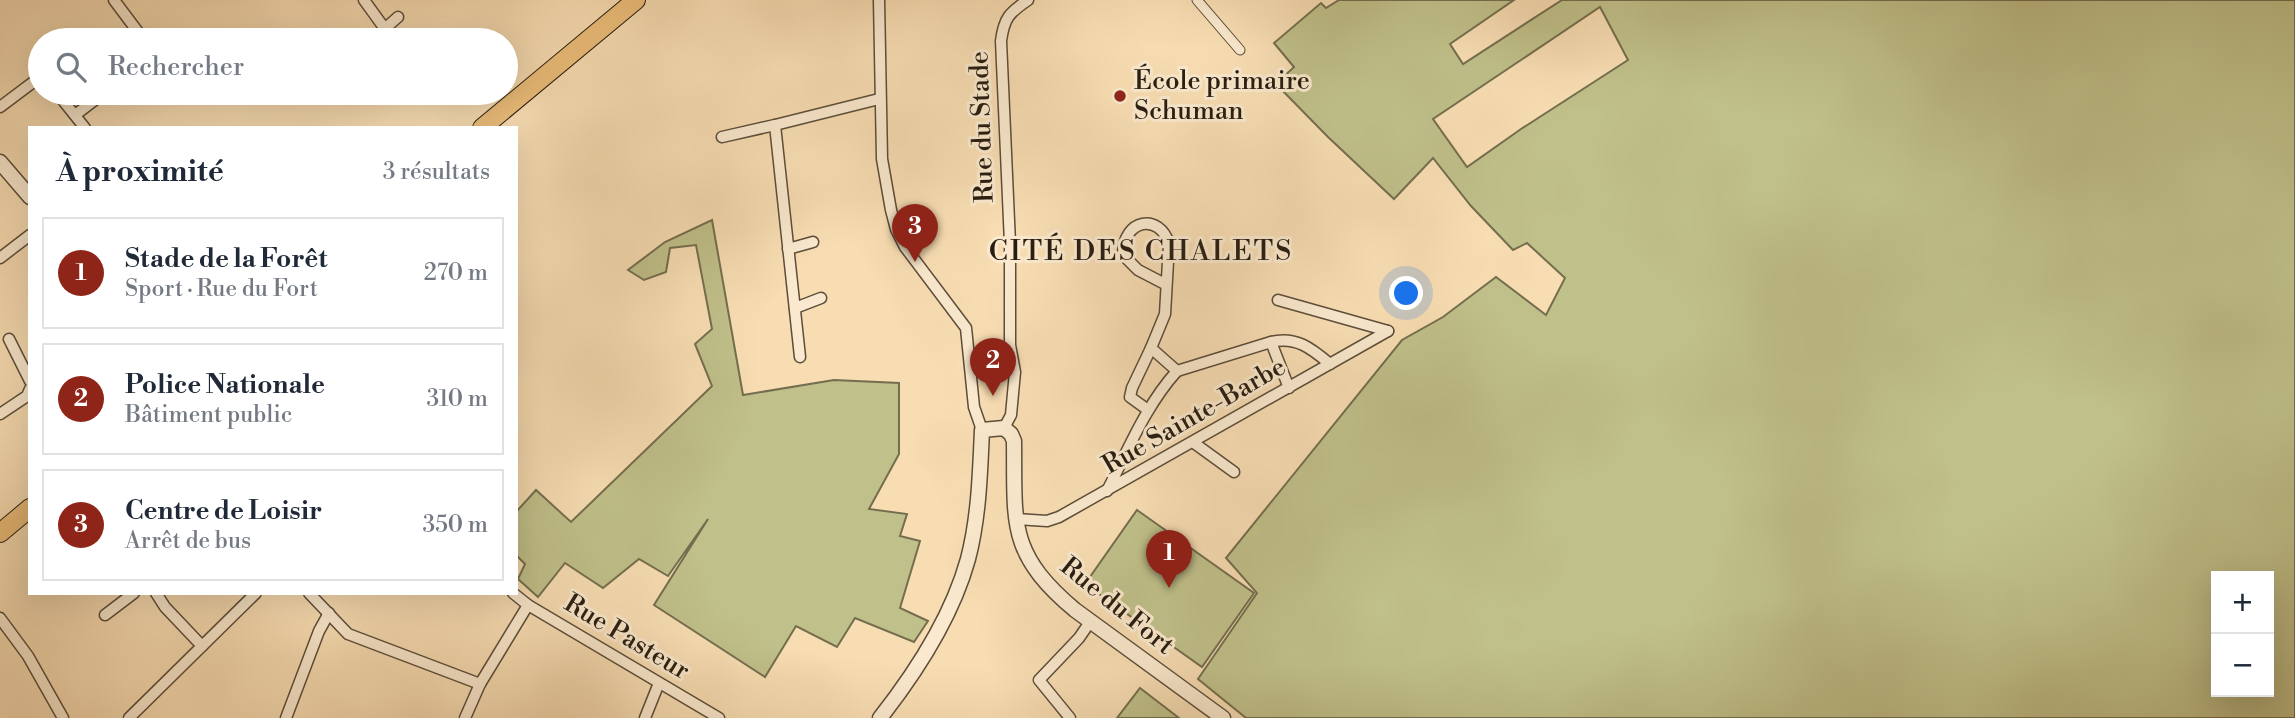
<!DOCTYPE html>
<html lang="fr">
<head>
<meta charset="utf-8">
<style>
  body { margin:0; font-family:"Libre Bodoni",serif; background:#f2f2f3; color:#1f2937 }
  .controls { position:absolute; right:21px; bottom:21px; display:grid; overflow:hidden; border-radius:0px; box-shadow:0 7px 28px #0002 }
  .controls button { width:63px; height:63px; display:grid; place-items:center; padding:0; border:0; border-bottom:2px solid #e0e1e3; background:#fff; color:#1f2937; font:35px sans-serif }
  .you { position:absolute; left:1407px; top:294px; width:24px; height:24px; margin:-18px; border:5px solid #fff; border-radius:50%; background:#1a73e8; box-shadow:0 0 0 10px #1a73e833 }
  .badge { display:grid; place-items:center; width:46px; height:46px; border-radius:50%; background:#8f2418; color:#fff; font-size:23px; font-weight:700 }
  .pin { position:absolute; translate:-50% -58px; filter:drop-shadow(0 2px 4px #0008) }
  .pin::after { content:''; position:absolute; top:37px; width:24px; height:21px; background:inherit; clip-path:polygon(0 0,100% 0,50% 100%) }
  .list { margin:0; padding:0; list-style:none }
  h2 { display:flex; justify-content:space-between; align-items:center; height:91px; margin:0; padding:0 28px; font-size:30px }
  h2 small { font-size:23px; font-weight:400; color:#747a83 }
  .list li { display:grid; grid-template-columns:46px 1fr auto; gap:21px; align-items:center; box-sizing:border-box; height:112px; margin:0 14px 14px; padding:0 14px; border:2px solid #e0e1e3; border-radius:0px }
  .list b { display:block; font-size:26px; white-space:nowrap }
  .list p { margin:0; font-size:23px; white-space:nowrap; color:#747a83 }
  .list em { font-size:23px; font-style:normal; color:#747a83 }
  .icon { flex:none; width:38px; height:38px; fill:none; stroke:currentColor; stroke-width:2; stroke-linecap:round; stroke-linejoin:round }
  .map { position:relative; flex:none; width:2295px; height:718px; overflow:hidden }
  .search { position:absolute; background:#fff; box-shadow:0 7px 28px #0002; left:28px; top:28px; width:490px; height:77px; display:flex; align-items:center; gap:18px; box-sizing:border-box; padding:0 24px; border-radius:38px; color:#747a83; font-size:26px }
  .panel { position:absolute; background:#fff; box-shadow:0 7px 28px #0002; left:28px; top:126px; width:490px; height:469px; border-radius:0px }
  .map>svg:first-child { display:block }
  .green { fill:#c0c08a; stroke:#746e4e; stroke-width:2; fill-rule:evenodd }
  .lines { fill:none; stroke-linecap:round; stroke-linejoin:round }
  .pedestrian-casing { stroke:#5c4d3a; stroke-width:11 }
  .minor-casing { stroke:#5c4d3a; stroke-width:13 }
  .tertiary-casing { stroke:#5c4d3a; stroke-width:17 }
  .primary-casing { stroke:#281d11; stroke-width:20 }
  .pedestrian { stroke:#fae9ce; stroke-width:9 }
  .minor { stroke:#fae9ce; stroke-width:10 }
  .tertiary { stroke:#fae9ce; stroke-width:14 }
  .primary { stroke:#ecbe7a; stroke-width:18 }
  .poi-dot { fill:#8f2418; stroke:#fae9ce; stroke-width:2.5 }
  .labels { text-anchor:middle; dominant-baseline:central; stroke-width:6; stroke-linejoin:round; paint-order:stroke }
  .poi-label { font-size:26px; fill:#281d11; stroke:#fae9ce; text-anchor:start }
  .street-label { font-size:26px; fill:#281d11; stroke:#fae9ce }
  .neighbourhood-label { font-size:28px; letter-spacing:2px; fill:#281d11; stroke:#fae9ce }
</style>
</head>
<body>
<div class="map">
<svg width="2295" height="718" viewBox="0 0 2295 718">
  <rect width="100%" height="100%" fill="#f8ddb3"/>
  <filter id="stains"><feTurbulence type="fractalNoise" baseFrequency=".00286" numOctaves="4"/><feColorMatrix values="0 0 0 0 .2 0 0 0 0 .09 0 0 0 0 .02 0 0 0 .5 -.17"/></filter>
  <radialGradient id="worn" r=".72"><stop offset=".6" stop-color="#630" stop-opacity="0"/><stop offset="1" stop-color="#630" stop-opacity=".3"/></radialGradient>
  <g class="green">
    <path d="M1339,0H1514L1450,44L1463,64L1562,0H2295V718H1246L1198,679L1257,593L1226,558L1402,340L1443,317L1496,277L1546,315L1565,278L1527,243L1513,250L1471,206L1433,158L1394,199L1328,137L1276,84L1294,67L1274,43L1321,3L1326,8ZM1600,7L1628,60L1521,129L1467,167L1433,119ZM2216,576H2269V692H2216Z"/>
    <polygon points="712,220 743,395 834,380 899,383 899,454 869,509 907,514 900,536 920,541 900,608 928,621 914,642 855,618 837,647 796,626 765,677 654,605 708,519 668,576 639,559 603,588 565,563 538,597 518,579 525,564 516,555 516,512 536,490 571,522 712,386 695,344 712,329 696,245 670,248 666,272 644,280 628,270 665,242"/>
    <polygon points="1137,510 1254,593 1202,667 1085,584"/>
    <polygon points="1140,688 1179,718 1117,718"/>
  </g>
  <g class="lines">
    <g class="pedestrian-casing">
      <polyline id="pedestrian" points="1197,0 1240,50"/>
    </g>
    <g class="minor-casing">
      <g id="minor">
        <polyline points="114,0 144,40"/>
        <polyline points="364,0 385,29"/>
        <polyline points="879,0 882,159 891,210 896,229 905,247 966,328 974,407 982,430"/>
        <polyline points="372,40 398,17"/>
        <polyline points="57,93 85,128"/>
        <polyline points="310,97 315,93"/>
        <polyline points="0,107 36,80 40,83"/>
        <polyline points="75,115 104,93"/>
        <polyline points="722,137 775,125"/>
        <polyline points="788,249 813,242"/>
        <polyline points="0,258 30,235"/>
        <polyline points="1278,300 1388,331"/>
        <polyline points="795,308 821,298"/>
        <polyline points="9,339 30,381"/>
        <path d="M1271,342C1296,336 1311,348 1330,364"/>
        <polyline points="800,357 775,125 879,99"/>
        <polyline points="1177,371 1271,342 1289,388"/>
        <polyline points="1148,410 1130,397 1132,388 1151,348"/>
        <polyline points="0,414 27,396 30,389"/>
        <path d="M1004,428L1011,415L1015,372L1010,345V243L1001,41C1004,18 1009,13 1028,0"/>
        <polyline points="1194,443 1234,472"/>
        <path d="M1107,491C1128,450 1146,405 1177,371L1151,348L1165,314L1169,244C1160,213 1123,218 1123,255L1138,270L1165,284"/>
        <polyline points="1016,519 1047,521 1059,517 1388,331"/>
        <polyline points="156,593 165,607 202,646"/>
        <polyline points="309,593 348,634 480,684"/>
        <polyline points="513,593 528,605 719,718"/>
        <polyline points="105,615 134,593"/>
        <polyline points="0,618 28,656 63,718"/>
        <polyline points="129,718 256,593"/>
        <polyline points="286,718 319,631 329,613"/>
        <polyline points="465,718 480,684 528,605"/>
        <polyline points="645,718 659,683"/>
        <polyline points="1070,718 1039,680 1079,638 1090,622"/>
      </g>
    </g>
    <g class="tertiary-casing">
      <g id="tertiary">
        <polyline points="0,162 30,197"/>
        <path d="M880,718C917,671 952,617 968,559C979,517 980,473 982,430L1004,428L1011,434L1014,441C1015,523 1007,553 1075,610L1223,718"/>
      </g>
    </g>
    <g class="primary-casing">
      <g id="primary">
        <polyline points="482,128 636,0"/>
        <polyline points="0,533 30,508"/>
      </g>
    </g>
    <use href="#pedestrian" class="pedestrian"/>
    <use href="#minor" class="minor"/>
    <use href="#tertiary" class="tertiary"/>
    <use href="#primary" class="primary"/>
  </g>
  <circle class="poi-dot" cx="1120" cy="96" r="7"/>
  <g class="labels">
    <g class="poi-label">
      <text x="1134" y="81">École primaire<tspan x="1134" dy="30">Schuman</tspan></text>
    </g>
    <g class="street-label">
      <text transform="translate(982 127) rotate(-92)">Rue du Stade</text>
      <text transform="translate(1194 416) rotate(-30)">Rue Sainte-Barbe</text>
      <text transform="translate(1117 606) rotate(39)">Rue du Fort</text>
      <text transform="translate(627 637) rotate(31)">Rue Pasteur</text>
    </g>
    <g class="neighbourhood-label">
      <text x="1141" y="251">CITÉ DES CHALETS</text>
    </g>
  </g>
  <rect width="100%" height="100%" filter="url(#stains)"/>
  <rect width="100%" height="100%" fill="url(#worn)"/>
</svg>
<div class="controls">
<button>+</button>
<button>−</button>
</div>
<div class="you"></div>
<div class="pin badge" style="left:1169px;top:588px">1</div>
<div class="pin badge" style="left:993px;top:396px">2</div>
<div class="pin badge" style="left:915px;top:262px">3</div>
<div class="search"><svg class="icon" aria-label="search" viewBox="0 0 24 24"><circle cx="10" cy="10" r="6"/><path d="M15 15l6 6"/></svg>Rechercher</div>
<section class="panel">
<h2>À proximité<small>3 résultats</small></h2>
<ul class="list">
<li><span class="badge">1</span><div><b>Stade de la Forêt</b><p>Sport · Rue du Fort</p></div><em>270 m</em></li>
<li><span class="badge">2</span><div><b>Police Nationale</b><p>Bâtiment public</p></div><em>310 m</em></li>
<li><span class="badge">3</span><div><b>Centre de Loisir</b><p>Arrêt de bus</p></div><em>350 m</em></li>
</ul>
</section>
</div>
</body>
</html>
